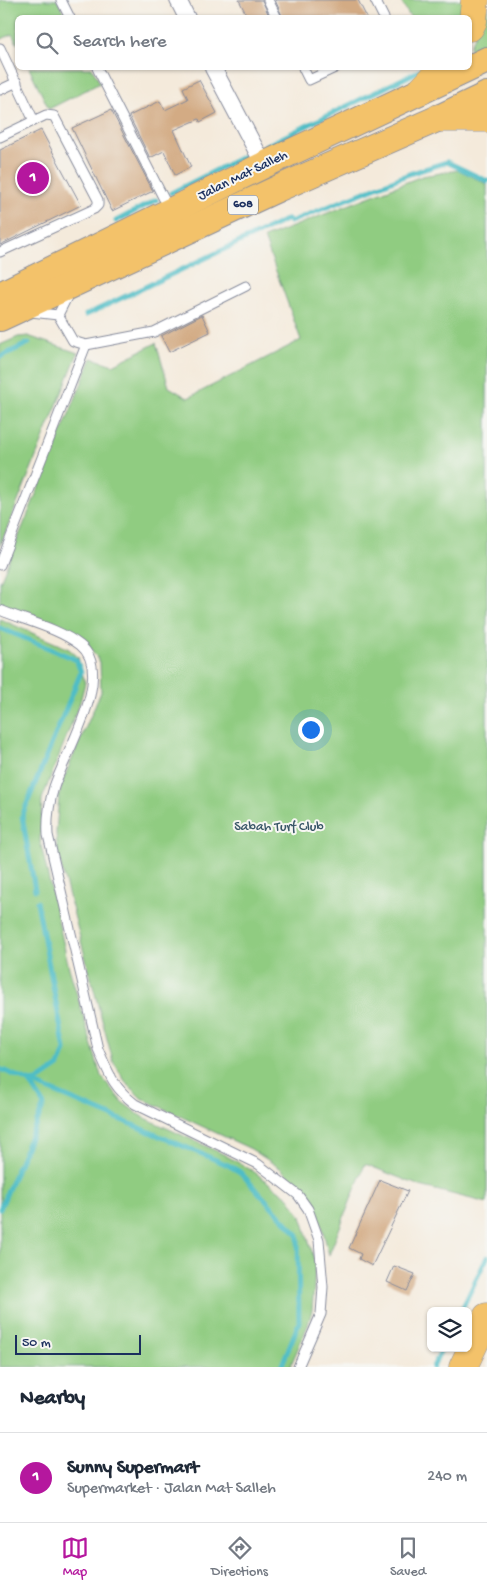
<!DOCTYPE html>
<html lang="en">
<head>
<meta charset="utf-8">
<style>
  body { margin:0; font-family:"Gochi Hand",sans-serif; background:#f6f6f7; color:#1f2937 }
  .controls { position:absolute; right:15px; bottom:15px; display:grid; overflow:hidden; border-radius:8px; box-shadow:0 1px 4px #0004 }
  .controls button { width:45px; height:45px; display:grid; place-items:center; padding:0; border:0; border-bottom:1px solid #e0e1e3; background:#fff; color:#1f2937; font:25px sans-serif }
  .scale { position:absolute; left:15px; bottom:12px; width:126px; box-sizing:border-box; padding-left:5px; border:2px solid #1b2f5e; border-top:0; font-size:14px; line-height:18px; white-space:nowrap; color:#1b2f5e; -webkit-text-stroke:4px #f6f6f2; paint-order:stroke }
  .you { position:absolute; left:310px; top:729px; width:18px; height:18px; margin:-12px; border:4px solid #fff; border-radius:50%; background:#1a73e8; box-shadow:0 0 0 8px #1a73e833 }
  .badge { display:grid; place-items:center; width:32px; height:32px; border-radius:50%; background:#b5179e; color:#fff; font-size:16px; font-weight:700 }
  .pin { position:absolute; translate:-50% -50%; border:2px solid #fff; box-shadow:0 1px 5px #0006 }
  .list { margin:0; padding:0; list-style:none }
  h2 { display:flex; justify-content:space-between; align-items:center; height:65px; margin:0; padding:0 20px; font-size:21px }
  h2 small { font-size:16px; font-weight:400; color:#747a83 }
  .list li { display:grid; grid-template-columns:32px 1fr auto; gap:15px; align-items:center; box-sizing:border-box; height:90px; padding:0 20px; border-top:1px solid #e0e1e3 }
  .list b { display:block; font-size:19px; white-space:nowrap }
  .list p { margin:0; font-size:16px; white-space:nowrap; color:#747a83 }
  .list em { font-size:16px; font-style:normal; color:#747a83 }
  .icon { flex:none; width:28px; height:28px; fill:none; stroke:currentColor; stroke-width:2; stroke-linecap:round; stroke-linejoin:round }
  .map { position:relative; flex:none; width:487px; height:1367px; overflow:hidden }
  .search { position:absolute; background:#fff; box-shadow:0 1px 4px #0004; left:15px; right:15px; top:15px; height:55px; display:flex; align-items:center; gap:12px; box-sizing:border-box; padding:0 18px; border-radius:8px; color:#747a83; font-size:19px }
  .sheet { height:155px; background:#fff }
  nav { display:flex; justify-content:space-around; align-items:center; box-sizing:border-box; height:70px; border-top:1px solid #e0e1e3; background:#fff; font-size:14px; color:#747a83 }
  nav a { display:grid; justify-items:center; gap:2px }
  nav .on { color:#b5179e }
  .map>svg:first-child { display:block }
  .green { fill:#90cc81; stroke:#567e70 }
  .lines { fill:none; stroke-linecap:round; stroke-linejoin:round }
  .stream { stroke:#4fbdc6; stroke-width:5 }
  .building { fill:#d3ab84 }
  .lane-casing { stroke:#888c9c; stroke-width:11 }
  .street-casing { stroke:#888c9c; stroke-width:18 }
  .primary-casing { stroke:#888c9c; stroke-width:28 }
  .highway-casing { stroke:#888c9c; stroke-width:29 }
  .lane { stroke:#fff; stroke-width:9 }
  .street { stroke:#fff; stroke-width:16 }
  .primary { stroke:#f3c26a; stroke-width:26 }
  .highway { stroke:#f3c26a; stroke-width:28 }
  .labels { text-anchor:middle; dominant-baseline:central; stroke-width:4; stroke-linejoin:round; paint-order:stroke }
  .shield { fill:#f6f6f2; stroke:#5d6b8a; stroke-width:1 }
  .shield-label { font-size:12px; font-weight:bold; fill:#1b2f5e }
  .street-label { font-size:14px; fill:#1b2f5e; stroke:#f6f6f2 }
  .park-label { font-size:14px; fill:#385667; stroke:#f6f6f2 }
</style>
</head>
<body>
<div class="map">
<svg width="487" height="1367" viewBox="0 0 487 1367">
  <rect width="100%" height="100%" fill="#f6f6f2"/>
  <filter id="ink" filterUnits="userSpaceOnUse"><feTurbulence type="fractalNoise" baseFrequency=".02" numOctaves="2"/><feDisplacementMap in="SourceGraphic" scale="10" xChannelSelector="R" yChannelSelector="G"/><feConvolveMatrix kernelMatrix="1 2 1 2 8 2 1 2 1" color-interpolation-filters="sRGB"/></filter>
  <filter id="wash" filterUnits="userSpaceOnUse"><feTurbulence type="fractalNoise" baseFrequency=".0096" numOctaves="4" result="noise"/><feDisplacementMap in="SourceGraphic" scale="20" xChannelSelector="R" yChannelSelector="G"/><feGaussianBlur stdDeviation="1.12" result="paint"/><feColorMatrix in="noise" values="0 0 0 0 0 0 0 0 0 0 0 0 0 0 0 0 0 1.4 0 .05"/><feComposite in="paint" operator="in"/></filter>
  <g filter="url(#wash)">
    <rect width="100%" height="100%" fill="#f4eadb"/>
    <g class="green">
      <polygon points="0,0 57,0 66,17 18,18 17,44 12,34 0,40"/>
      <polygon points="400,0 464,0 459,18 410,17"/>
      <polygon points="487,5 487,46 471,53 470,46"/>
      <polygon points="29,68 92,68 100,83 49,109"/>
      <polygon points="459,170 487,184 487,1203 420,1186 365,1164 329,1255 318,1211 299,1186 280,1168 251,1149 141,1098 125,1081 113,1061 58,855 56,833 59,796 63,780 101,692 100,662 84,639 0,603 0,582 92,358 113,365 156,343 169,387 188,398 301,340 264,238 422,176"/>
      <polygon points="28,336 78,353 0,546 0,345 18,337"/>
      <polygon points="0,619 69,649 78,657 85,683 80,702 42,799 40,841 69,968 101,1076 122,1102 141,1116 225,1155 253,1171 289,1198 301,1216 315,1261 314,1286 312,1310 308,1325 290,1367 0,1367"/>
    </g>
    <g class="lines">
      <g class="stream">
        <polyline points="454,18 455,15"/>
        <polyline points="265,146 425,68"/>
        <polyline points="171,193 250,153"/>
        <polyline points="116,221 156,200"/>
        <polyline points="86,315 288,219 290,222 409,174 447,162 487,181"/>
        <polyline points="0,357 29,343"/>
        <polyline points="0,628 70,657 76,660 81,672 22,816 35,890"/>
        <polyline points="0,1069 228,1165 240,1172 298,1235 299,1323 281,1367"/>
        <polyline points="0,1209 44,1105 30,1082 37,1081 59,1066 65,1050 37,902"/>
        <polyline points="461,1311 487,1257"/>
        <polyline points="433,1367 442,1348"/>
      </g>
    </g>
    <g id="blocks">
      <g class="building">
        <polygon points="239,0 262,0 270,18 248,18"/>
        <polygon points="275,0 358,0 367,18 283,18"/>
        <polygon points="199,80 217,113 200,122 199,119 174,130 191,167 175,175 164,151 150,158 129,116 160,101 165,110 188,99 183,88"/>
        <polygon points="111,110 153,191 112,211 72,128"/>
        <polygon points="41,130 81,205 0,245 0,150"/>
        <polygon points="202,315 210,332 169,352 161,336"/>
        <polygon points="380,1180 408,1191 372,1266 359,1259 361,1254 349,1248"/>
        <polygon points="394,1266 415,1274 407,1291 387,1282"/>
      </g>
    </g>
  </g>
  <g filter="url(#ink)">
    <use href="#blocks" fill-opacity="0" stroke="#888c9c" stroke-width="1"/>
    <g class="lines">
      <g class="lane-casing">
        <g id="lane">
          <polyline points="61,0 70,18"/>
          <polyline points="268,0 277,18"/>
          <polyline points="375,0 384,18"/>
          <polyline points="0,48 34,121"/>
          <polyline points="97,68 169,209"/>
          <polyline points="303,68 309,80 335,68"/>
          <polyline points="0,90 17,82"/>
          <polyline points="0,137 46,115 54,116 98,200 98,205 94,209 0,252"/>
          <polyline points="31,312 58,315"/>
          <polyline points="58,315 73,341 86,345 154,332 246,286"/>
          <polyline points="58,315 70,291"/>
          <polyline points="0,565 86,345"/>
          <path d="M0,610C26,621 58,628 80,645C116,673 65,753 54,787C49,803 47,818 48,835L98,1049C109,1074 113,1087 135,1104L258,1164L298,1195L308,1209L319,1240L323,1287L321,1314L298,1367"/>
        </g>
      </g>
      <g class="street-casing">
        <g id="street">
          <polyline points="178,0 187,18"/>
          <polyline points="213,68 264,165"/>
        </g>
      </g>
      <g class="primary-casing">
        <g id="primary">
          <polyline points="0,295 264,165 487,60"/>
          <polyline points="0,318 277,189 439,118 487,95"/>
        </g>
      </g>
      <g class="highway-casing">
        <g id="highway">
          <polyline points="470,27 473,21 475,0"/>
          <polyline points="422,90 443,68"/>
          <polyline points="439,118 487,118"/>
          <polyline points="463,1367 487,1317"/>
        </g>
      </g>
      <use href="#lane" class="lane"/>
      <use href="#street" class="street"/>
      <use href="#primary" class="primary"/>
      <use href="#highway" class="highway"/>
    </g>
  </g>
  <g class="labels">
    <rect class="shield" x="228" y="195.5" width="30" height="19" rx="4"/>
    <g class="shield-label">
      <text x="243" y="205">608</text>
    </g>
    <g class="street-label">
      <text transform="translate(243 176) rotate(-26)">Jalan Mat Salleh</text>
    </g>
    <g class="park-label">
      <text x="279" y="827">Sabah Turf Club</text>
    </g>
  </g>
</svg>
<div class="controls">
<button><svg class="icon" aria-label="layers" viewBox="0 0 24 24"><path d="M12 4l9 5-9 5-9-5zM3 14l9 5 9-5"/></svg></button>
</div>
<div class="scale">50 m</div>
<div class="you"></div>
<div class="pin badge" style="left:33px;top:178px">1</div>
<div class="search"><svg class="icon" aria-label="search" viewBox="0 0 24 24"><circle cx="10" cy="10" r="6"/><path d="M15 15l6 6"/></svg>Search here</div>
</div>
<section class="sheet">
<h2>Nearby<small></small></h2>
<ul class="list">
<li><span class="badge">1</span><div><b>Sunny Supermart</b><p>Supermarket · Jalan Mat Salleh</p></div><em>240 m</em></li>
</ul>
</section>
<nav>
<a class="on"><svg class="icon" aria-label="map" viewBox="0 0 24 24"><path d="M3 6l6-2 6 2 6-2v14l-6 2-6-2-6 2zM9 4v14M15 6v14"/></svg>Map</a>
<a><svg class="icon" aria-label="directions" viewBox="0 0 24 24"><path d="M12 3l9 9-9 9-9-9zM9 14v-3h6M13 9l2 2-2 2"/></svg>Directions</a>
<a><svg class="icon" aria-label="saved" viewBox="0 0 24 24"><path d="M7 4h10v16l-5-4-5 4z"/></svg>Saved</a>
</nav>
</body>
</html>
